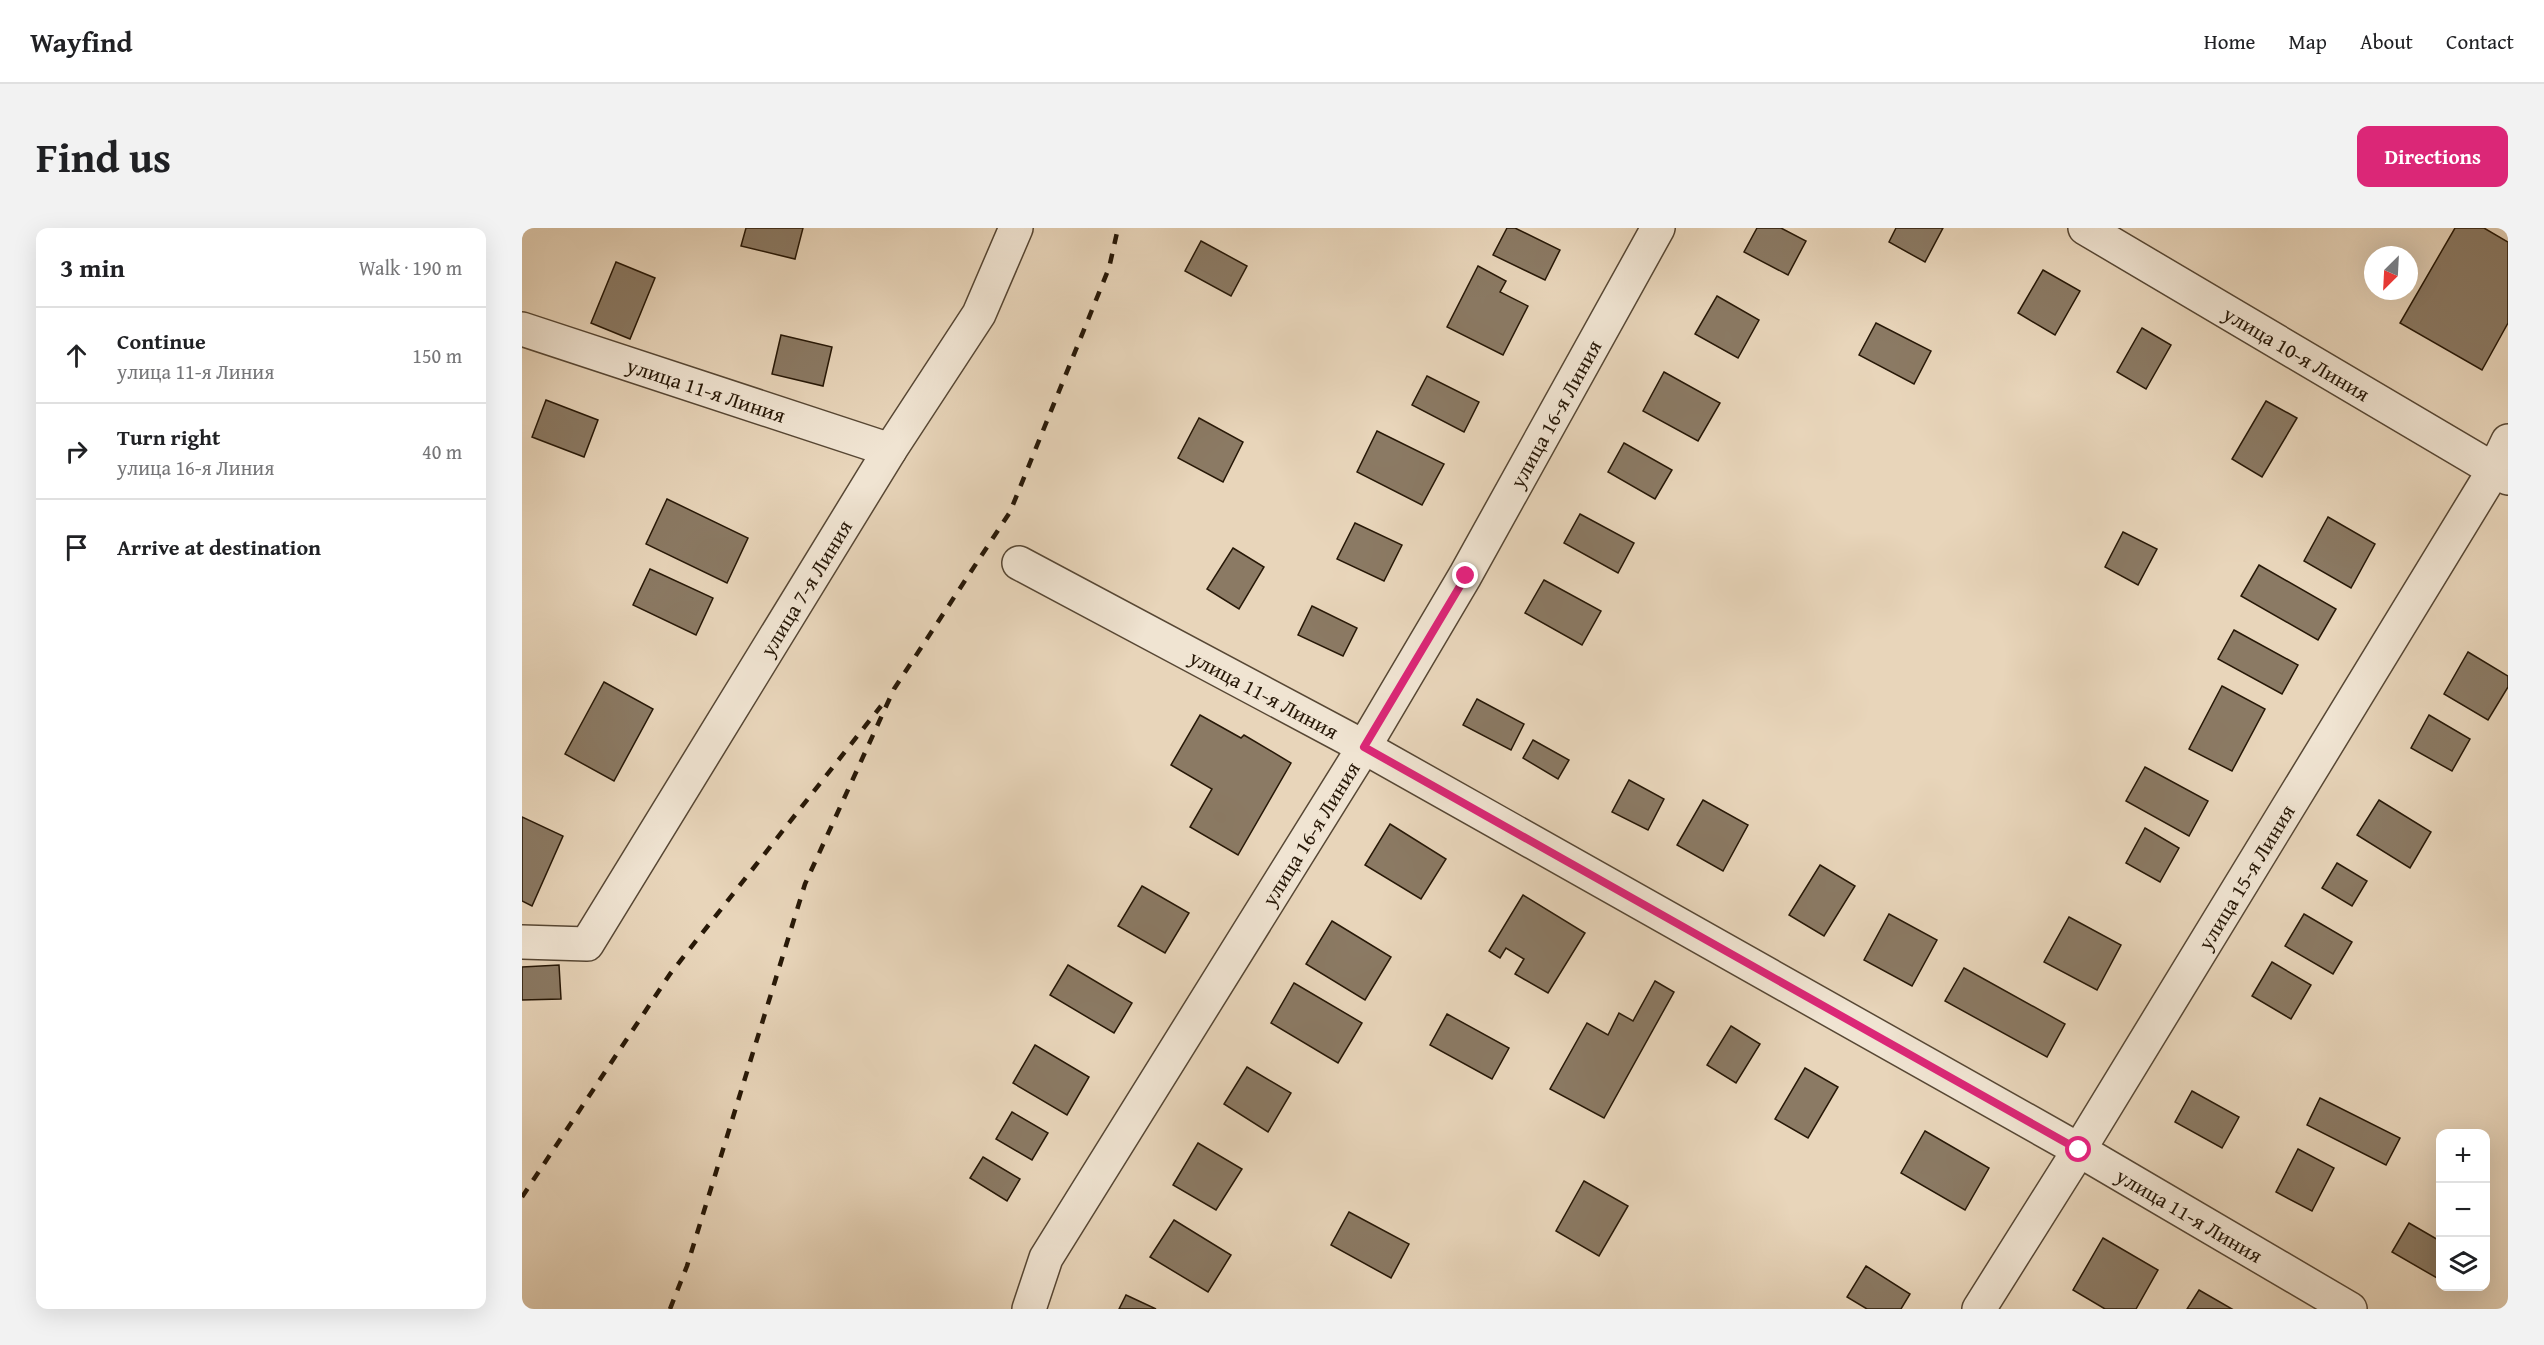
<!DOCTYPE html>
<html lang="en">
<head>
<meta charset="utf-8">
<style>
  body { margin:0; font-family:"Gentium Book Plus",serif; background:#f2f2f2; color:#202124 }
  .controls { position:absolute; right:18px; bottom:18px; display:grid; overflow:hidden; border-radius:12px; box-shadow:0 6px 24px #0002 }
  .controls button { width:54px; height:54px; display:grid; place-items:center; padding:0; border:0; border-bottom:2px solid #e0e0e0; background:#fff; color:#202124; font:30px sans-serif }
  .compass { position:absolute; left:1842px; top:18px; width:54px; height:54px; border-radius:50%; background:#fff; box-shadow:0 6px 24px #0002; rotate:204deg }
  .stop { position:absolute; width:18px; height:18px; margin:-14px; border:4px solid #db2777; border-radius:50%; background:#fff }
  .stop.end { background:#db2777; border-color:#fff; box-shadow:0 2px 6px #0008 }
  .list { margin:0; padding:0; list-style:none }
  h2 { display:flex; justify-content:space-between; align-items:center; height:78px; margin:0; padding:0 24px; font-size:26px }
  h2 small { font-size:20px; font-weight:400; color:#757577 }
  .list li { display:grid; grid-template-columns:39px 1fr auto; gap:18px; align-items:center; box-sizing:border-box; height:96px; padding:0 24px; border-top:2px solid #e0e0e0 }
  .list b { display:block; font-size:22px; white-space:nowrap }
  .list p { margin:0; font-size:20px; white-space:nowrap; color:#757577 }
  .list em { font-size:20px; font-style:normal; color:#757577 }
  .icon { flex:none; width:33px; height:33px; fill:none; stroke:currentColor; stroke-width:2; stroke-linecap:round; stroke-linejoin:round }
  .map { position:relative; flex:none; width:1986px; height:1081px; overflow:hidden; border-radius:12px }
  header { display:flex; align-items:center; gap:36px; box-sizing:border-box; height:84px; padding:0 30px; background:#fff; border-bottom:2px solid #e0e0e0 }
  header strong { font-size:28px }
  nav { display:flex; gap:33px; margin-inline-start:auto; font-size:21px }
  .intro { display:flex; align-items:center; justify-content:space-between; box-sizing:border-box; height:144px; padding:0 36px }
  h1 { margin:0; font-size:42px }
  .button { padding:15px 27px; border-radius:12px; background:#db2777; color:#fff; font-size:21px; font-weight:700 }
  main { display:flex; gap:36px; padding:0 36px }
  aside { flex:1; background:#fff; border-radius:12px; box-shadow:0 6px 24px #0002 }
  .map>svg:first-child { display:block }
  .building { fill:#8b7a64; stroke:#271807; stroke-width:1.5 }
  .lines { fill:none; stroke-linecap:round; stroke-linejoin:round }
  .street-casing { stroke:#574734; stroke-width:36 }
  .street { stroke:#f0e4d2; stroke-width:33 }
  .rail { stroke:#271807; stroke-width:4.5; stroke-dasharray:10 10; stroke-linecap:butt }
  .route { stroke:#db2777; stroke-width:8 }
  .labels { text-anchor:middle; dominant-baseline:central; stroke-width:4.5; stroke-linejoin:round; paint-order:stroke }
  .street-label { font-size:21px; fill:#271807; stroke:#f0e4d2 }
</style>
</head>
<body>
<header>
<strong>Wayfind</strong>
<nav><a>Home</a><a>Map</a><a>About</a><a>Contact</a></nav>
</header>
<div class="intro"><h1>Find us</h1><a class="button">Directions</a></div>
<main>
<aside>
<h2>3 min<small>Walk · 190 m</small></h2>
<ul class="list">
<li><svg class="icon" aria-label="ahead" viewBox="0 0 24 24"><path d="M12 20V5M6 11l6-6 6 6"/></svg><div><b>Continue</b><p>улица 11-я Линия</p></div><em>150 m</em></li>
<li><svg class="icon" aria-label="right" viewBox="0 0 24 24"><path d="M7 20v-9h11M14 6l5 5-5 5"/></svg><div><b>Turn right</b><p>улица 16-я Линия</p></div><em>40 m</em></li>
<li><svg class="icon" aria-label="arrive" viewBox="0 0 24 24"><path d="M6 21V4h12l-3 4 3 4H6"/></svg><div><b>Arrive at destination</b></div></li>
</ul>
</aside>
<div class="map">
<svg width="1986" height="1081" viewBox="0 0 1986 1081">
  <rect width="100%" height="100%" fill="#e8d5ba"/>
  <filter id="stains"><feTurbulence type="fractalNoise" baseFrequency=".00333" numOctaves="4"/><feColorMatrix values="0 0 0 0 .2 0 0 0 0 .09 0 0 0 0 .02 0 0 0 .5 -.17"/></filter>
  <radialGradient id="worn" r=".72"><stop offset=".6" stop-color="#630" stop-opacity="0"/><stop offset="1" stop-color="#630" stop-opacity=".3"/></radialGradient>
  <g class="building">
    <polygon points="224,0 281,0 273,31 219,18"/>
    <polygon points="985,0 993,0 1038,22 1023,52 971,27"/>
    <polygon points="1235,0 1259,0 1284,13 1266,47 1222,24"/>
    <polygon points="1374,0 1421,0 1403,34 1367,14"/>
    <polygon points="1933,0 1962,0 1986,14 1986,95 1960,142 1878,95"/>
    <polygon points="679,13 725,38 709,68 663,43"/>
    <polygon points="94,34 133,50 108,111 69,95"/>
    <polygon points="956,38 984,53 978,64 1006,78 981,127 925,99"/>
    <polygon points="1521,42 1558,63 1533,107 1496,85"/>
    <polygon points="1195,68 1237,92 1216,130 1173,106"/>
    <polygon points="1354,95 1409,123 1392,156 1337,127"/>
    <polygon points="1620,100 1649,117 1624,161 1595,144"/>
    <polygon points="259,107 310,119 301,158 250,146"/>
    <polygon points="1142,144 1198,175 1176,213 1121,183"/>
    <polygon points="905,148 957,174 942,204 890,177"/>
    <polygon points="24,172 76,192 62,229 10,209"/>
    <polygon points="1744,173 1775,190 1740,249 1710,231"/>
    <polygon points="677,190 721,214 701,254 656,230"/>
    <polygon points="855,203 922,236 900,277 835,244"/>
    <polygon points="1102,215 1150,242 1133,271 1086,244"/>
    <polygon points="145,271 226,310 205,355 124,316"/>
    <polygon points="1058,286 1112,315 1096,345 1042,315"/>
    <polygon points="1806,289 1853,316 1829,360 1782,333"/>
    <polygon points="833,295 880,317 862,353 815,331"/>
    <polygon points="1601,304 1635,321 1616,357 1583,339"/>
    <polygon points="711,320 742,339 717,381 685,361"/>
    <polygon points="1737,337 1814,381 1796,412 1719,368"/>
    <polygon points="128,341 191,370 174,407 111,377"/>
    <polygon points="1022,352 1079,383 1060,417 1003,385"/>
    <polygon points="790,378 835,400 821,428 776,407"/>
    <polygon points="1712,402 1776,437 1760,466 1696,431"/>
    <polygon points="1946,424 1986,448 1986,459 1966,492 1922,466"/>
    <polygon points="82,454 131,481 92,553 43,526"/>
    <polygon points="1700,458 1743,481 1710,543 1667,521"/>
    <polygon points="955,471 1002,496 989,522 941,497"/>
    <polygon points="678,487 719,510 722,507 769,535 716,627 668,599 690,561 649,537"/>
    <polygon points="1907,487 1948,511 1930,543 1889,520"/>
    <polygon points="1011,512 1047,532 1036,551 1001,530"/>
    <polygon points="1623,539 1686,573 1667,608 1604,573"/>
    <polygon points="1107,552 1142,571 1126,602 1090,584"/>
    <polygon points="1181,572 1226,597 1201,643 1155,617"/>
    <polygon points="1857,572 1909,604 1888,640 1835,607"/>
    <polygon points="0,589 41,608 10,678 0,673"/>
    <polygon points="868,596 924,631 899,671 843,637"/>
    <polygon points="1623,600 1657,620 1638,654 1604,635"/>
    <polygon points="1815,635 1845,653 1830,678 1800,660"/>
    <polygon points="1298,637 1333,658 1302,708 1267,687"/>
    <polygon points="620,658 667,685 643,725 596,698"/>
    <polygon points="1001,667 1063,705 1026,765 993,746 1002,731 984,720 978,730 967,723"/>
    <polygon points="1367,686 1415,712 1390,758 1342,732"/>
    <polygon points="1782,686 1830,714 1811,746 1763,718"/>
    <polygon points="1547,689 1599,717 1575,762 1522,734"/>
    <polygon points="810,693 869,729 843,772 784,736"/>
    <polygon points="1750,734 1789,757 1769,791 1730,768"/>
    <polygon points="37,737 39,771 0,772 0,739"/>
    <polygon points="546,737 610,775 592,805 528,767"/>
    <polygon points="1442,740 1543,796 1525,829 1423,773"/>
    <polygon points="1133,753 1152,764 1082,890 1028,861 1065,795 1086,807 1097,785 1111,793"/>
    <polygon points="772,755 840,795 816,835 749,795"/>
    <polygon points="925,786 987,820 970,851 908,817"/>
    <polygon points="1209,798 1238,816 1214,855 1185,837"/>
    <polygon points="513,817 567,849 545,887 491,855"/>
    <polygon points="725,839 769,865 746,904 702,876"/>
    <polygon points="1283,840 1316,859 1286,910 1253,891"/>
    <polygon points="1670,863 1717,889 1700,920 1653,894"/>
    <polygon points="1798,870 1878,910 1864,937 1785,897"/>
    <polygon points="490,884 526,905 510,932 474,911"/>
    <polygon points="1403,903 1467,940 1443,982 1379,945"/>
    <polygon points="676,915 720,941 694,982 651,957"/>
    <polygon points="1776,921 1812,940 1790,983 1754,964"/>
    <polygon points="461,929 498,951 485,973 448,950"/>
    <polygon points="1062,953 1106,978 1077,1028 1034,1003"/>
    <polygon points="827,984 887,1016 869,1050 809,1017"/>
    <polygon points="652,992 709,1027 686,1064 628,1029"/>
    <polygon points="1887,995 1918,1013 1918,1044 1915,1050 1870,1024"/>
    <polygon points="1581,1010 1636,1042 1614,1081 1583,1081 1551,1062"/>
    <polygon points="1344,1038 1388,1066 1379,1081 1345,1081 1325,1069"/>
    <polygon points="1677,1062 1710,1081 1665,1081"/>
    <polygon points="604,1067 634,1081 597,1081"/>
  </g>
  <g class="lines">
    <g class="street-casing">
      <g id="street">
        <path id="s1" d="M1563,0L1986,250"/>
        <path id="s2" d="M0,101L368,222"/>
        <path id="s3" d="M497,335L842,519L1557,922L1828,1081"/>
        <path id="s4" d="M0,714L65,716L368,222L457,86L494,0"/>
        <path id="s5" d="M507,1081L524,1030L842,519L943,348L1136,0"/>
        <path id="s6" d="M1457,1081L1557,922L1972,242L1986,213"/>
      </g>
    </g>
    <use href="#street" class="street"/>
    <g class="rail">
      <polyline points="0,969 148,746 359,478"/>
      <polyline points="148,1081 165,1038 283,656 372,461 488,284 587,40 596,0"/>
    </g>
  </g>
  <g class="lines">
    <polyline class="route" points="944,348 842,519 1557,922"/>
  </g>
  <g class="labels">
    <g class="street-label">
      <text stroke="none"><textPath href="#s1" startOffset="246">улица 10-я Линия</textPath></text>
      <text stroke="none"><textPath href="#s2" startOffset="194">улица 11-я Линия</textPath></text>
      <text stroke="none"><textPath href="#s5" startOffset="1040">улица 16-я Линия</textPath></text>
      <text stroke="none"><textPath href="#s4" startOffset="483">улица 7-я Линия</textPath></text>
      <text stroke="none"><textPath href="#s3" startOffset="278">улица 11-я Линия</textPath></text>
      <text stroke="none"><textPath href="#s5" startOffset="554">улица 16-я Линия</textPath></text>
      <text stroke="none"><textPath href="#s6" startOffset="508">улица 15-я Линия</textPath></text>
      <text stroke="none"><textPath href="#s3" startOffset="1340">улица 11-я Линия</textPath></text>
    </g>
  </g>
  <rect width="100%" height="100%" filter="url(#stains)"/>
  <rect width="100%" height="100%" fill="url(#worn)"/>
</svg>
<div class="controls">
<button>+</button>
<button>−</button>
<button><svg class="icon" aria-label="layers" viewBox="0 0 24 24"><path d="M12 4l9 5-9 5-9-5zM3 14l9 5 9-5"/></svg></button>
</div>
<svg class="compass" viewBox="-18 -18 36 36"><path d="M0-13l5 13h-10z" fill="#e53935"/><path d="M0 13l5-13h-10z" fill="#757577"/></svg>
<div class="stop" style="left:1557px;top:922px"></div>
<div class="stop end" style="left:944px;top:348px"></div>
</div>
</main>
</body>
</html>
